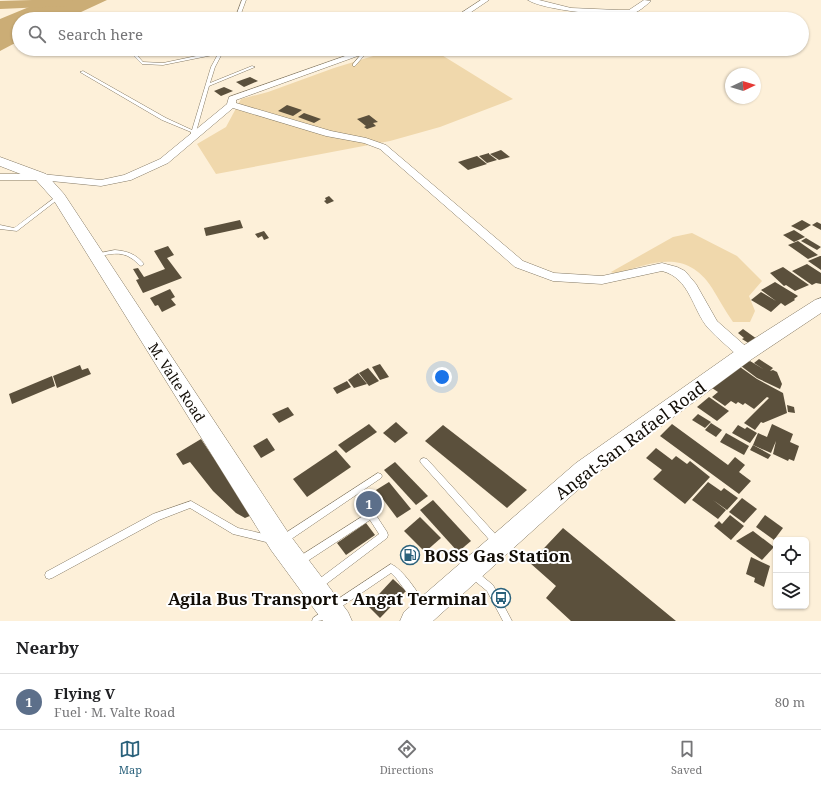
<!DOCTYPE html>
<html lang="en">
<head>
<meta charset="utf-8">
<style>
  body { margin:0; font-family:"Noto Serif",serif; background:#f6f6f6; color:#202124 }
  .controls { position:absolute; right:12px; bottom:12px; display:grid; overflow:hidden; border-radius:6px; box-shadow:0 1px 3px #0004 }
  .controls button { width:36px; height:36px; display:grid; place-items:center; padding:0; border:0; border-bottom:1px solid #e0e0e0; background:#fff; color:#202124; font:20px sans-serif }
  .compass { position:absolute; left:725px; top:68px; width:36px; height:36px; border-radius:50%; background:#fff; box-shadow:0 1px 3px #0004; rotate:86deg }
  .you { position:absolute; left:442px; top:377px; width:14px; height:14px; margin:-10px; border:3px solid #fff; border-radius:50%; background:#1a73e8; box-shadow:0 0 0 6px #1a73e833 }
  .badge { display:grid; place-items:center; width:26px; height:26px; border-radius:50%; background:#2a617b; color:#fff; font-size:13px; font-weight:700 }
  .pin { position:absolute; translate:-50% -50%; border:2px solid #fff; box-shadow:0 1px 4px #0006 }
  .list { margin:0; padding:0; list-style:none }
  h2 { display:flex; justify-content:space-between; align-items:center; height:52px; margin:0; padding:0 16px; font-size:17px }
  h2 small { font-size:13px; font-weight:400; color:#757577 }
  .list li { display:grid; grid-template-columns:26px 1fr auto; gap:12px; align-items:center; box-sizing:border-box; height:56px; padding:0 16px; border-top:1px solid #e0e0e0 }
  .list b { display:block; font-size:15px; white-space:nowrap }
  .list p { margin:0; font-size:13px; white-space:nowrap; color:#757577 }
  .list em { font-size:13px; font-style:normal; color:#757577 }
  .icon { flex:none; width:22px; height:22px; fill:none; stroke:currentColor; stroke-width:2; stroke-linecap:round; stroke-linejoin:round }
  .map { position:relative; flex:none; width:821px; height:621px; overflow:hidden }
  .search { position:absolute; background:#fff; box-shadow:0 1px 3px #0004; left:12px; right:12px; top:12px; height:44px; display:flex; align-items:center; gap:10px; box-sizing:border-box; padding:0 14px; border-radius:22px; color:#757577; font-size:15px }
  .sheet { height:108px; background:#fff }
  nav { display:flex; justify-content:space-around; align-items:center; box-sizing:border-box; height:56px; border-top:1px solid #e0e0e0; background:#fff; font-size:11px; color:#757577 }
  nav a { display:grid; justify-items:center; gap:2px }
  nav .on { color:#2a617b }
  .map>svg:first-child { display:block }
  .green { fill:#f0d8ac }
  .water { fill:#cbad76 }
  .lines { fill:none; stroke-linecap:round; stroke-linejoin:round }
  .river { fill:#cbad76; fill-rule:evenodd }
  .building { fill:#5b503c }
  .lane-casing { stroke:#857a65; stroke-width:1 }
  .street-casing { stroke:#857a65; stroke-width:1 }
  .secondary-casing { stroke:#857a65; stroke-width:1 }
  .lane { fill:#fff; fill-rule:evenodd }
  .street { fill:#fff; fill-rule:evenodd }
  .secondary { fill:#fff; fill-rule:evenodd }
  .labels { text-anchor:middle; dominant-baseline:central; stroke-width:4; stroke-linejoin:round; paint-order:stroke }
  .street-label { font-size:14px; fill:#120d06; stroke:#fff }
  .near-street-label { font-size:17px; fill:#120d06; stroke:#fff }
  .near-poi-label { font-size:17px; font-weight:bold; fill:#120d06; stroke:#fff; text-anchor:start }
</style>
</head>
<body>
<div class="map">
<svg width="821" height="621" viewBox="0 0 821 621">
  <rect width="100%" height="100%" fill="#fdf0d9"/>
  <g class="green">
    <polygon points="396,49 432,49 513,99 440,127 390,141 216,174 197,144 226,127 241,99 268,92 334,68"/>
    <path d="M692,233L737,256L762,281L749,296L755,311L750,322H733C725,311 719,299 712,288C686,248 652,263 616,274L611,272L673,237Z"/>
  </g>
  <g class="water">
    <polygon points="46,0 107,0 66,19 19,19 19,41 0,51 0,19"/>
    <path d="M277,49H334C318,59 294,51 276,56Z"/>
  </g>
  <g class="lines">
    <polygon class="river" points="32,0 72,0 73,2 67,6 0,9 0,1"/>
  </g>
  <g class="building">
    <polygon points="351,49 356,51 343,55 339,53"/>
    <polygon points="250,77 258,81 244,87 236,82"/>
    <polygon points="224,87 233,91 221,96 214,91"/>
    <polygon points="287,105 302,110 293,116 278,111"/>
    <polygon points="304,113 321,119 314,123 298,117"/>
    <polygon points="369,115 378,122 373,123 376,126 367,129 364,127 370,124 366,126 357,119"/>
    <polygon points="501,150 510,157 499,160 490,154"/>
    <polygon points="489,153 489,154 497,160 487,163 479,156"/>
    <polygon points="477,156 487,164 468,170 458,162"/>
    <polygon points="329,196 334,201 327,204 324,201 326,200 325,198"/>
    <polygon points="240,220 243,228 206,236 204,228"/>
    <polygon points="802,220 811,225 801,231 791,226"/>
    <polygon points="817,222 821,224 821,230 812,225"/>
    <polygon points="794,230 805,237 794,242 783,235"/>
    <polygon points="264,231 269,238 264,240 262,236 258,238 255,234"/>
    <polygon points="806,238 821,247 817,250 801,241"/>
    <polygon points="798,241 818,255 808,259 788,245"/>
    <polygon points="168,246 174,255 167,258 182,278 143,293 136,280 139,279 133,269 138,268 144,277 165,269 154,251"/>
    <polygon points="820,256 821,256 821,270 808,261"/>
    <polygon points="807,264 821,273 821,284 816,283 812,285 792,271"/>
    <polygon points="783,267 809,285 795,291 786,285 784,286 770,273"/>
    <polygon points="775,282 798,296 794,299 795,300 785,306 781,303 771,312 751,300 761,292 776,301 761,290"/>
    <polygon points="170,289 175,297 171,299 176,305 162,312 158,305 155,306 150,298"/>
    <polygon points="743,329 757,339 750,344 742,339 744,338 738,333"/>
    <polygon points="759,359 773,368 770,371 773,370 777,372 782,384 780,389 757,378 741,366 750,361 768,372 754,363"/>
    <polygon points="380,364 389,377 380,380 372,367"/>
    <polygon points="80,365 82,370 88,368 91,374 57,388 53,376"/>
    <polygon points="740,367 757,379 783,393 787,413 763,423 761,422 755,430 744,423 769,398 767,397 754,409 745,403 743,405 738,402 736,404 731,401 725,406 712,397 718,392 712,388"/>
    <polygon points="368,368 379,381 369,386 359,373"/>
    <polygon points="358,373 367,384 354,388 348,380"/>
    <polygon points="52,376 55,386 12,404 9,394"/>
    <polygon points="347,381 351,387 337,394 333,388"/>
    <polygon points="709,397 729,411 717,421 697,407"/>
    <polygon points="787,405 794,407 795,413 788,412"/>
    <polygon points="288,407 294,415 279,423 272,414"/>
    <polygon points="698,414 711,422 705,428 692,420"/>
    <polygon points="396,422 408,433 395,443 383,433"/>
    <polygon points="711,423 722,430 716,437 705,430"/>
    <polygon points="369,424 377,432 346,453 338,445"/>
    <polygon points="672,424 728,465 735,457 745,465 739,472 751,481 739,494 660,436"/>
    <polygon points="772,424 793,434 790,442 799,446 794,461 789,459 788,461 773,454 776,441 771,453 753,445 758,433 767,437"/>
    <polygon points="443,425 527,490 507,508 425,441"/>
    <polygon points="738,425 745,429 747,427 757,433 750,443 732,433"/>
    <polygon points="726,433 749,446 744,455 720,442"/>
    <polygon points="267,438 275,450 261,458 253,446"/>
    <polygon points="201,439 209,451 252,515 245,518 236,513 213,491 190,462 183,465 176,454"/>
    <polygon points="753,445 771,455 768,459 750,450"/>
    <polygon points="656,448 672,460 676,456 687,464 690,461 710,477 685,504 653,479 662,470 646,458"/>
    <polygon points="336,450 351,467 307,497 293,479"/>
    <polygon points="395,462 428,496 416,505 384,470"/>
    <polygon points="389,482 411,509 397,518 376,490"/>
    <polygon points="708,482 721,491 724,488 738,498 727,510 713,500 726,510 718,519 692,500"/>
    <polygon points="742,498 757,509 744,523 729,512"/>
    <polygon points="433,500 471,541 458,552 420,510"/>
    <polygon points="730,515 744,526 731,540 714,526 719,521 722,524"/>
    <polygon points="765,515 783,528 774,540 756,527"/>
    <polygon points="420,517 441,538 425,552 404,531"/>
    <polygon points="366,523 375,535 346,555 337,543"/>
    <polygon points="563,528 676,621 571,621 546,598 556,586 530,563"/>
    <polygon points="753,531 774,547 762,560 736,541"/>
    <polygon points="751,557 770,566 764,587 754,582 755,578 746,574"/>
    <polygon points="393,579 406,591 380,618 368,606"/>
  </g>
  <g class="lines">
    <g class="lane-casing">
      <g id="lane">
        <polygon points="242,0 246,0 239,19 235,19"/>
        <polygon points="133,49 137,49 136,54 143,62 163,63 220,51 221,49 223,49 224,50 215,67 210,83 252,66 255,67 209,86 196,132 195,135 193,135 191,134 191,132 162,120 80,72 83,71 166,118 192,130 211,67 218,54 163,65 142,64 132,54"/>
        <polygon points="365,50 368,51 355,66 353,66 353,64"/>
        <polygon points="57,196 59,196 61,197 17,231 0,229 0,225 14,228"/>
        <path d="M115,250C127,251 136,254 144,264L141,266C137,264 135,260 131,258C121,251 108,254 97,257L94,255L95,254Z"/>
        <polygon points="424,458 427,459 500,539 501,542 500,545 497,546 494,545 421,463 420,461 421,459"/>
        <polygon points="378,473 381,474 382,476 381,478 287,542 284,543 281,542 280,539 281,536"/>
        <polygon points="191,501 238,528 273,536 274,539 273,542 270,543 233,534 190,508 159,520 52,578 49,579 46,578 45,575 46,572 153,514"/>
        <polygon points="371,511 374,512 387,532 388,535 387,538 321,588 318,589 315,588 314,585 315,582 379,534 370,520 303,564 300,565 297,564 296,561 297,558"/>
        <path d="M391,564C403,569 417,592 425,603L426,606L425,609L422,610L419,609L396,578L391,573L338,609L335,610L332,609L331,606L332,603Z"/>
        <polygon points="473,570 476,571 493,585 512,621 503,621 487,591 470,577 469,574 470,571"/>
        <path d="M326,609L329,610L330,613C327,621 320,621 312,621L313,618Z"/>
      </g>
    </g>
    <g class="street-casing">
      <g id="street">
        <polygon points="481,0 489,0 461,19 452,19"/>
        <path d="M528,0H539L571,8L618,10H629L644,0L651,1C645,6 638,13 630,14C613,17 541,10 528,0Z"/>
        <path d="M365,49H377L236,100V103L331,131L366,138L386,145L523,261L554,273L602,276L662,263L677,267L685,271L696,284L717,321L750,350L752,354L750,358L745,359L740,358C730,348 718,339 708,328C692,309 690,278 662,271L602,284L553,281L515,267L380,149L364,143L326,136L233,108L168,163L131,180L101,186L41,180H0V174H41L101,180L124,175L160,159L227,104L229,97Z"/>
      </g>
    </g>
    <g class="secondary-casing">
      <g id="secondary">
        <polygon points="0,157 46,174 64,194 289,534 348,612 352,621 323,621 271,550 53,199 36,180 0,166"/>
        <polygon points="821,298 821,313 752,359 592,477 433,621 400,621 404,612 576,463 738,349 815,300"/>
      </g>
    </g>
    <use href="#lane" class="lane"/>
    <use href="#street" class="street"/>
    <use href="#secondary" class="secondary"/>
  </g>
  <defs>
    <g id="fuel-ring" transform="scale(1)"><circle r="9.5" fill="#fff" stroke="#2a617b" stroke-width="1.5"/><path d="M-5.5-6h7V0h2V4h1.3V-2.5L3-4.5l.8-.8L6-3V5H2.5V1h-1V6h-7ZM-4.2-4.7v3.2H.2V-4.7Z" fill="#2a617b"/></g>
    <g id="bus-ring" transform="scale(1)"><circle r="9.5" fill="#fff" stroke="#2a617b" stroke-width="1.5"/><path d="M-5-6H5V4H4V6H2V4H-2V6H-4V4H-5ZM-3.5-4V0h7V-4ZM-3.5 1.2v1.5H-2V1.2ZM2 1.2v1.5H3.5V1.2Z" fill="#2a617b"/></g>
  </defs>
  <g fill-rule="evenodd">
    <use href="#fuel-ring" x="410" y="555"/>
    <use href="#bus-ring" x="501" y="598"/>
  </g>
  <g class="labels">
    <g class="street-label">
      <text transform="translate(177 382) rotate(57)">M. Valte Road</text>
    </g>
    <g class="near-street-label">
      <text transform="translate(630 440) rotate(-37)">Angat-San Rafael Road</text>
    </g>
    <g class="near-poi-label">
      <text x="424" y="555">BOSS Gas Station</text>
      <text x="487" y="598" text-anchor="end">Agila Bus Transport - Angat Terminal</text>
    </g>
  </g>
</svg>
<div class="controls">
<button><svg class="icon" aria-label="locate" viewBox="0 0 24 24"><circle cx="12" cy="12" r="6"/><path d="M12 2v4M12 18v4M2 12h4M18 12h4"/></svg></button>
<button><svg class="icon" aria-label="layers" viewBox="0 0 24 24"><path d="M12 4l9 5-9 5-9-5zM3 14l9 5 9-5"/></svg></button>
</div>
<svg class="compass" viewBox="-18 -18 36 36"><path d="M0-13l5 13h-10z" fill="#e53935"/><path d="M0 13l5-13h-10z" fill="#757577"/></svg>
<div class="you"></div>
<div class="pin badge" style="left:369px;top:504px;background:#5c6f8a">1</div>
<div class="search"><svg class="icon" aria-label="search" viewBox="0 0 24 24"><circle cx="10" cy="10" r="6"/><path d="M15 15l6 6"/></svg>Search here</div>
</div>
<section class="sheet">
<h2>Nearby<small></small></h2>
<ul class="list">
<li><span class="badge" style="background:#5c6f8a">1</span><div><b>Flying V</b><p>Fuel · M. Valte Road</p></div><em>80 m</em></li>
</ul>
</section>
<nav>
<a class="on"><svg class="icon" aria-label="map" viewBox="0 0 24 24"><path d="M3 6l6-2 6 2 6-2v14l-6 2-6-2-6 2zM9 4v14M15 6v14"/></svg>Map</a>
<a><svg class="icon" aria-label="directions" viewBox="0 0 24 24"><path d="M12 3l9 9-9 9-9-9zM9 14v-3h6M13 9l2 2-2 2"/></svg>Directions</a>
<a><svg class="icon" aria-label="saved" viewBox="0 0 24 24"><path d="M7 4h10v16l-5-4-5 4z"/></svg>Saved</a>
</nav>
</body>
</html>
